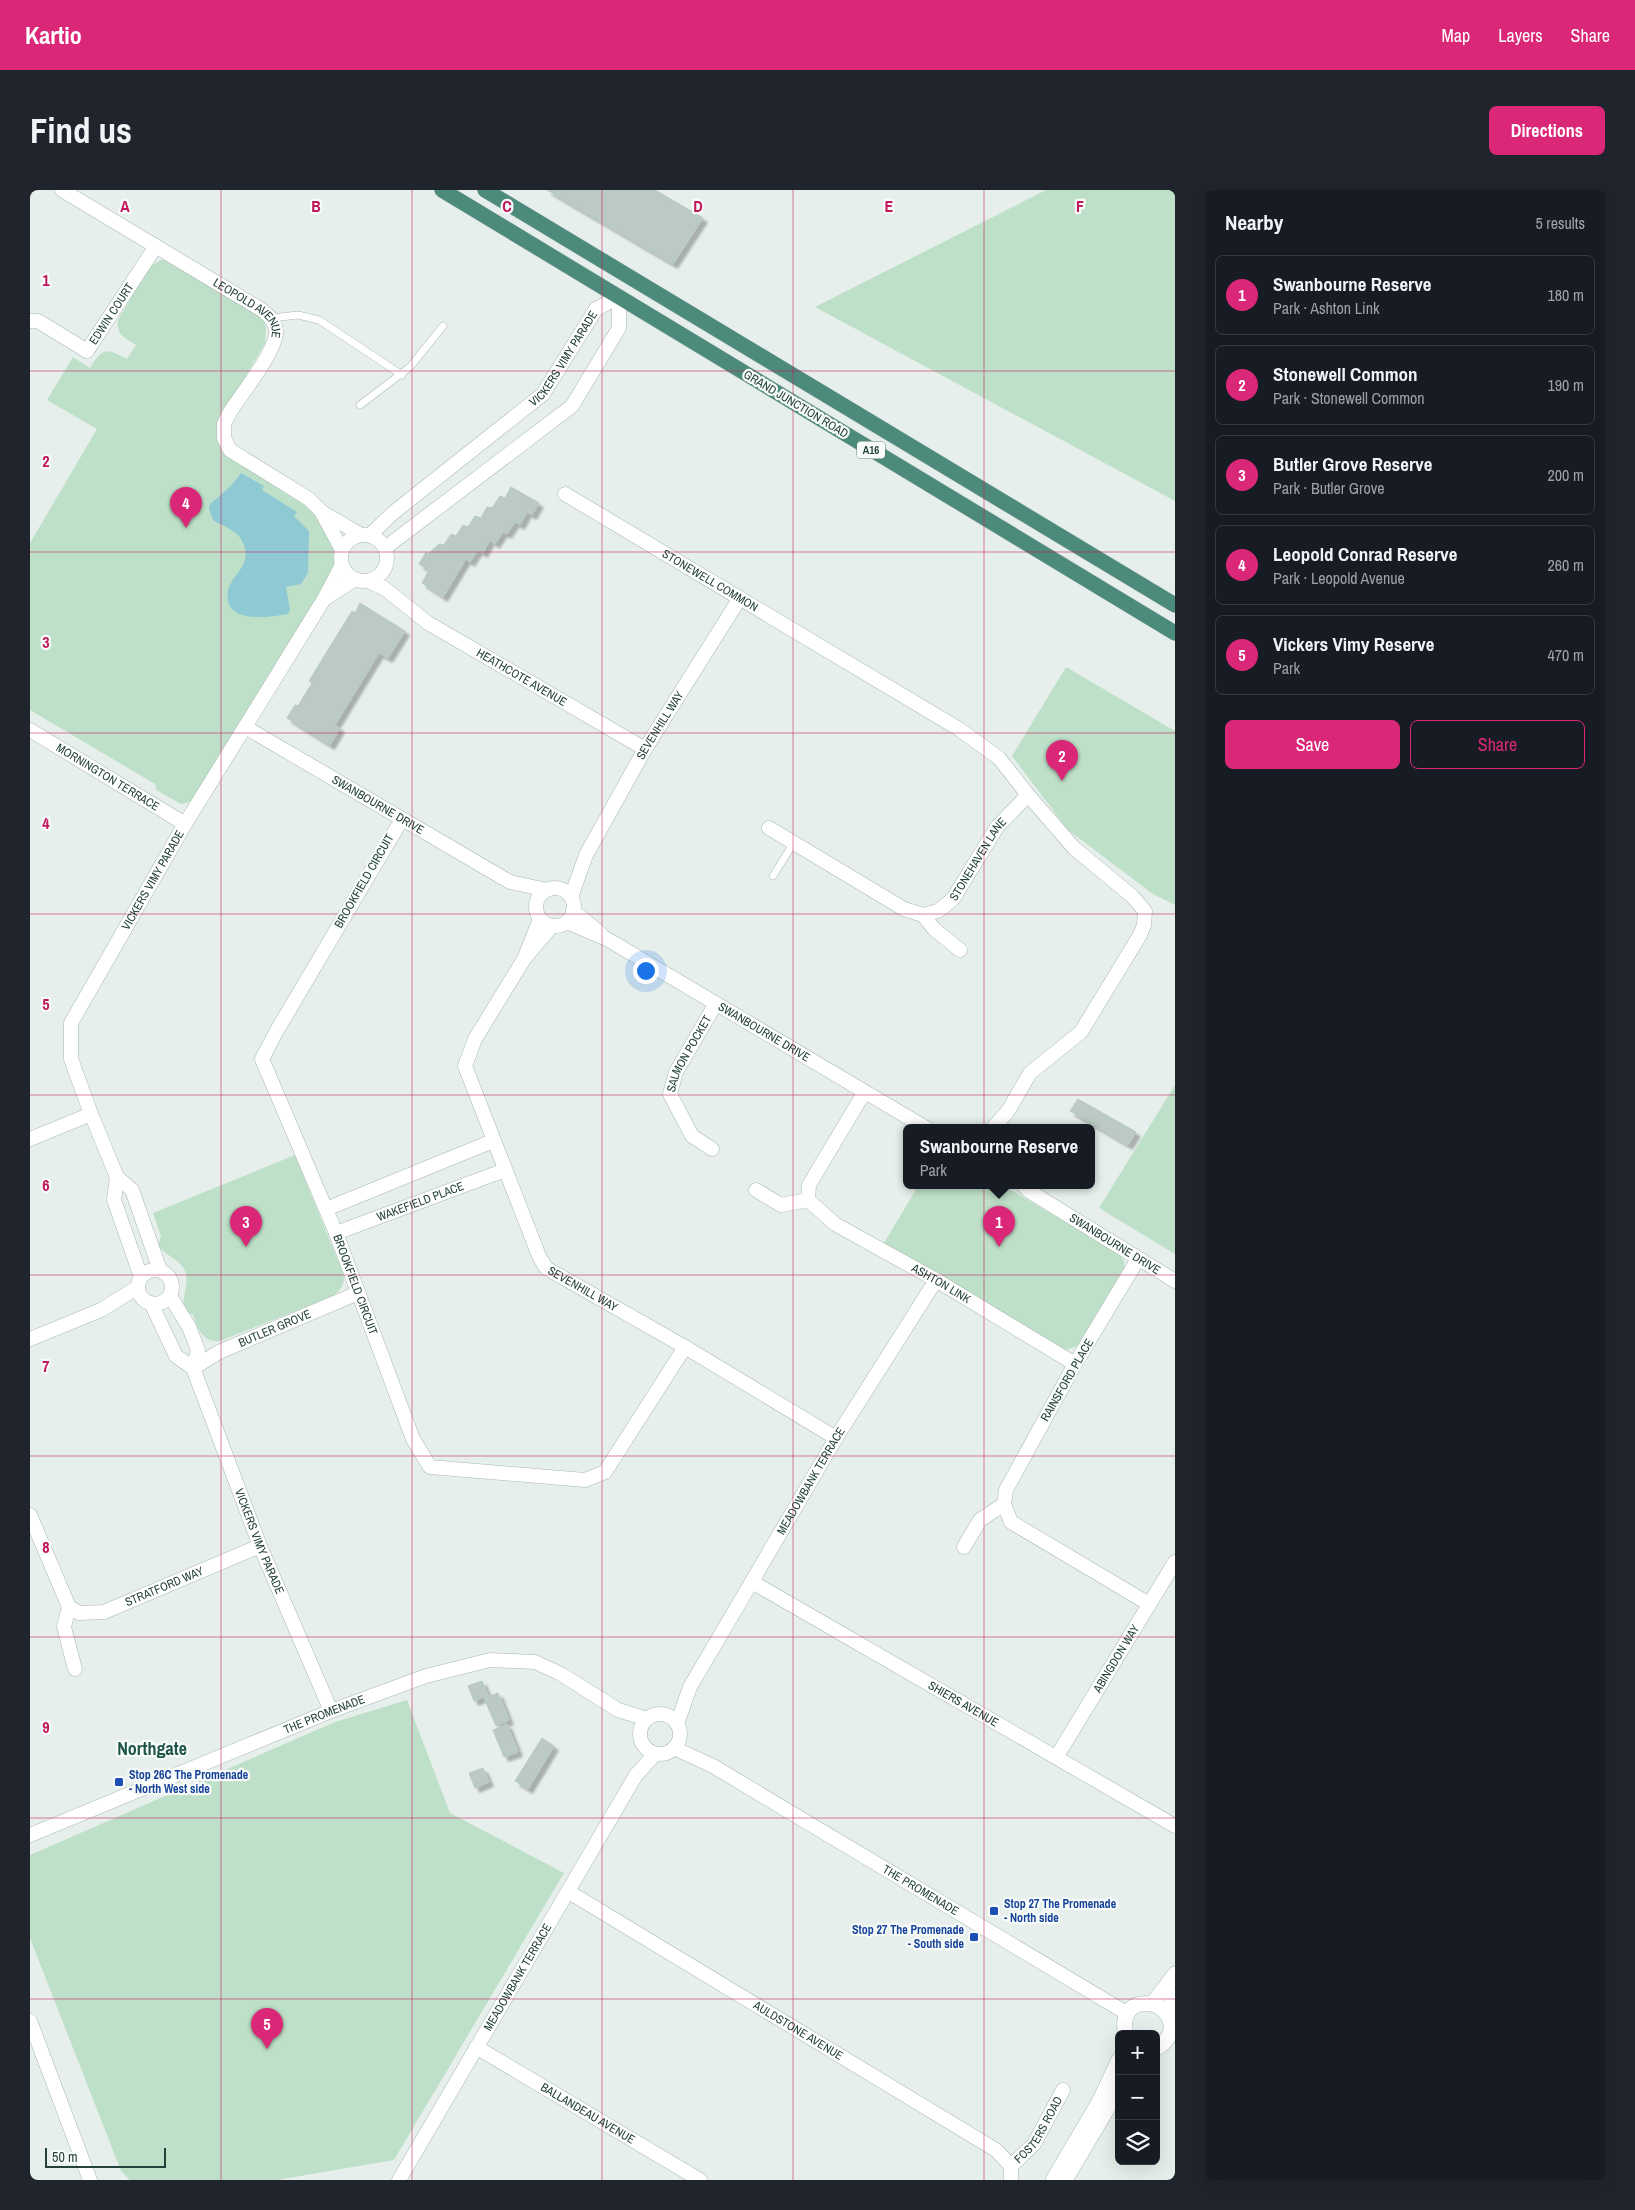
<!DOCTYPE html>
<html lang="en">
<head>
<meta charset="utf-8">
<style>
  body { margin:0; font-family:"Archivo Narrow",sans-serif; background:#20242c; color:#f1f3f6 }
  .controls { position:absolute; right:15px; bottom:15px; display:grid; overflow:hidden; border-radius:8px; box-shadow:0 5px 20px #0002 }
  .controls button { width:45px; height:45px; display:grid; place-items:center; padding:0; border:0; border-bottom:1px solid #363941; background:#171b24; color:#f1f3f6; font:25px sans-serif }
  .scale { position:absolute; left:15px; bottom:12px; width:121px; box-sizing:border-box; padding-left:5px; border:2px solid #24423a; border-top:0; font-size:14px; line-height:18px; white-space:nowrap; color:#24423a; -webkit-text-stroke:4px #f7fbf9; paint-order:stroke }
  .you { position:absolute; left:615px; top:780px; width:18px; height:18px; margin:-12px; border:4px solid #fff; border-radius:50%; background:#1a73e8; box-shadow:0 0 0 8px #1a73e833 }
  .badge { display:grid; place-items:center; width:32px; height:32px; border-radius:50%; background:#db2777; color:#fff; font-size:16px; font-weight:700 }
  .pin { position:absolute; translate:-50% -41px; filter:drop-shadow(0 1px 2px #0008) }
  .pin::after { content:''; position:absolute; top:26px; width:18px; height:15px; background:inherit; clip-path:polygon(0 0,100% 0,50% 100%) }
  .popup { position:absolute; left:873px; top:934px; width:192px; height:65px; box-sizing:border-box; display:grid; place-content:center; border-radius:8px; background:#171b24; filter:drop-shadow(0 1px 4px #0005); font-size:16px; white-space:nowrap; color:#9ea1a6 }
  .popup b { font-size:19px; color:#f1f3f6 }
  .popup::after { content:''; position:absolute; left:50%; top:100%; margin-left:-10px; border:10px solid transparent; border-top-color:#171b24 }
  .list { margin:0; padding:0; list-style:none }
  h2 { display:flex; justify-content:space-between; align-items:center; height:65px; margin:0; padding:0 20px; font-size:21px }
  h2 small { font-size:16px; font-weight:400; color:#9ea1a6 }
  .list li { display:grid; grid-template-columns:32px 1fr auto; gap:15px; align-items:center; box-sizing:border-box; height:80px; margin:0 10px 10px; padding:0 10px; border:1px solid #363941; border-radius:8px }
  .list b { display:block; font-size:19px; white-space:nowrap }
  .list p { margin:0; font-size:16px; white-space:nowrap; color:#9ea1a6 }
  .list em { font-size:16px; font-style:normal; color:#9ea1a6 }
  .actions { display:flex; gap:10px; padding:15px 20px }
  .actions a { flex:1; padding:11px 0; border:1px solid #db2777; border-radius:8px; text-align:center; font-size:18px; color:#db2777 }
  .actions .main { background:#db2777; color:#fff }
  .icon { flex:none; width:28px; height:28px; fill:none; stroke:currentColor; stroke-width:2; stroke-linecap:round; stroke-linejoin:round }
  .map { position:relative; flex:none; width:1145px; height:1990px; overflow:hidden; border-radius:8px }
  header { display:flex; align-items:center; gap:30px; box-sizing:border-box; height:70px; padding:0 25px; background:#db2777; color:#fff }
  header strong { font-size:24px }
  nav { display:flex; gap:28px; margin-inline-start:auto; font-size:18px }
  .intro { display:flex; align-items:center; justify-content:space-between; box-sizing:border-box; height:120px; padding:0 30px }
  h1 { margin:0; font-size:35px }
  .button { padding:12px 22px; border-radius:8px; background:#db2777; color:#fff; font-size:18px; font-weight:700 }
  main { display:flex; gap:30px; padding:0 30px }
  aside { flex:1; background:#171b24; border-radius:8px; box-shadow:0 5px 20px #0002 }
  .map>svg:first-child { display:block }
  .green { fill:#bfe0c8 }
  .water { fill:#8ec9d4 }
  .building { fill:#bbcac4; stroke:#b8c9c2; filter:url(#shadow) }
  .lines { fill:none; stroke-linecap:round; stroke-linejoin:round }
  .service-casing { stroke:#a8b8b2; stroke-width:8 }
  .minor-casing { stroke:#a8b8b2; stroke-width:15 }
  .secondary-casing { stroke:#a4bbb3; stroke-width:16 }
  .trunk-casing { stroke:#c2cac8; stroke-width:16 }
  .service { stroke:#fff; stroke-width:7 }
  .minor { stroke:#fff; stroke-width:14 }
  .secondary { stroke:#fff; stroke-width:15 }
  .trunk { stroke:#4c8a7c; stroke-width:15 }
  .grid { fill:none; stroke:#c2185b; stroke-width:1; stroke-opacity:0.55 }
  .transit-dot { fill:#1a4fb4; stroke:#f7fbf9; stroke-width:2 }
  .labels { text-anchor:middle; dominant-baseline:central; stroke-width:4.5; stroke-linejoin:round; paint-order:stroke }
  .shield { fill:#f7fbf9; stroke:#637a73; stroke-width:1 }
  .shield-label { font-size:11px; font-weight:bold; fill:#24423a }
  .street-label { font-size:12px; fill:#24423a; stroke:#f7fbf9 }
  .transit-label { font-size:12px; font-weight:bold; fill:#164399; stroke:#f7fbf9; text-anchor:start }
  .district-label { font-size:18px; font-weight:bold; fill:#1f5548; stroke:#f7fbf9 }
  .grid-label { font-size:16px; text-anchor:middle; font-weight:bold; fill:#c2185b; stroke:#f7fbf9; stroke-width:4.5; stroke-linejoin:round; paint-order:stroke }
</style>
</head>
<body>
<header>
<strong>Kartio</strong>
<nav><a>Map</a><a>Layers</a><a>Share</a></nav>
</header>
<div class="intro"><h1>Find us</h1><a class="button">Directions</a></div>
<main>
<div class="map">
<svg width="1145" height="1990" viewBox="0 0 1145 1990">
  <defs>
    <filter id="shadow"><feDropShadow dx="4.5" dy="4.5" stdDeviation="1" flood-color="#0004"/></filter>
  </defs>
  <rect width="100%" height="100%" fill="#e6efeb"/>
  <g class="green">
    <polygon points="1016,0 1145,0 1145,311 785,117"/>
    <path d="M131,70H139L146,72L233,129L236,138L235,153L190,230L187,244L281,314L309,366L304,382L279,419L170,601L163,611L151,614L126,600L125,594L0,520V353L67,239L17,210L43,167L60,178C73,157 76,158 97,169L106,155C96,149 85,144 88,130L119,77Z"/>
    <polygon points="1036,477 1145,541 1145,715 1123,704 1038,640 982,566"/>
    <polygon points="1145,895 1145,1064 1069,1018"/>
    <path d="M265,965L313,1083C316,1093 311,1100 303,1106L190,1151C172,1152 168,1139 163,1125L155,1121C149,1107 162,1094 154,1079C148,1068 135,1066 128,1055L131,1046L123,1023Z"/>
    <polygon points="888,996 939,996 948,998 974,996 1089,1064 1094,1071 1095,1080 1050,1155 1036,1160 1024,1156 854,1053"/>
    <polygon points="377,1510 420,1623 534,1683 364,1970 247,1990 100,1990 91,1981 0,1748 0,1665 305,1532"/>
  </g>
  <path class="water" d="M211,283L234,296L232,300L267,322L264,326L279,341L278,383L271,394L256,397L260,420L258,424C240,427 192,435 198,401C201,384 226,374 211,349C205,339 192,336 183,330L179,319L180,314L201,296Z"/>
  <g class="building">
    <polygon points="517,0 625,0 673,28 643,74"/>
    <polygon points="481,297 509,313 502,325 497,322 490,335 485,332 477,344 473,342 465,354 460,350 453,363 448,360 440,372 436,369 413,407 392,393 399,380 389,374 396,362 398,364 409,354 414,355 421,344 426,346 433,335 438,337 445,326 451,328 457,317 462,318 470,306 475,308"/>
    <polygon points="330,413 375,441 358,468 349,463 305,535 310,538 300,555 257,528 265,515 268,516 282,493 279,491 322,421 325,423"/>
    <polygon points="1048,909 1106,942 1098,955 1040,921"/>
    <polygon points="452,1491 458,1505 444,1511 438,1496"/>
    <polygon points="468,1503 479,1530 466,1536 454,1508"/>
    <polygon points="477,1534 488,1562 474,1567 463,1540"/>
    <polygon points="512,1548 524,1556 498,1599 485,1591"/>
    <polygon points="453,1578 459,1592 445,1598 439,1583"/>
  </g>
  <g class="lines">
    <g class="service-casing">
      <g id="service">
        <polyline points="242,128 268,125 289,130 372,185"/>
        <polyline points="330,215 380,177 413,136"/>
        <polyline points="743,686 763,654"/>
      </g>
    </g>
    <g class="minor-casing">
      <g id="minor">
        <path id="s1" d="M32,0L232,120C239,126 246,132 246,142C246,161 211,205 200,222L194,234V248L200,260L279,309L292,322L331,345"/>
        <path id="s2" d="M0,131H8L57,161L126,56"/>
        <path id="s3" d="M535,304L929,539L969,568L998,605L1044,658L1102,706L1115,721L1114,735L1110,745L1051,842L1000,883L978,921L963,938"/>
        <polyline points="292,323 312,360"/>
        <circle cx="334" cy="368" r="23"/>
        <path id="s4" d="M340,345L363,323L513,204L566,119L589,107V138L542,216L355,358"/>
        <path id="s5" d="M338,391L354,398L398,433L615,559"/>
        <polyline points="294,409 325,389"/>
        <path id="s6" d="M215,537L480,692L517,700"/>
        <path id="s7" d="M0,540L155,634"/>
        <path id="s8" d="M372,629L246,842L232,869L306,1043L383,1249L400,1277L555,1290L575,1282L655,1157"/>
        <path id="s9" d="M739,638L874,719L893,725L908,721L923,709L967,637L998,605"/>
        <circle cx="525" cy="717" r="19"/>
        <path id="s10" d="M541,707L556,665L615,559L710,408"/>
        <polyline points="543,721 570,743"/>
        <polyline points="893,725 904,739 930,760"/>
        <path id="s11" d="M537,732L577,749L896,938"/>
        <path id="s12" d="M522,736L494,769L445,849L435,876L509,1066L516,1078L655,1157L806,1248"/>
        <polyline points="496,764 510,729"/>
        <path id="s13" d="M834,903L779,995L778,1010L805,1034L906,1090L1045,1174"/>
        <polyline points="0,949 61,924"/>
        <path id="s14" d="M682,959L662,946L640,904L646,882L685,815"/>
        <polyline points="87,987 84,1010 111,1087"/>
        <path id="s15" d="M994,996L999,1001L1145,1091"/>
        <polyline points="726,1000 751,1015 778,1010"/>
        <polyline points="296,1019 463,951"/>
        <path id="s16" d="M306,1043L475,980"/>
        <polyline points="1108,1069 1045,1174 976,1300 974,1314 981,1332 1119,1414"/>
        <circle cx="125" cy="1097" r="17"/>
        <path id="s17" d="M130,1080L102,1000L87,987L61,924L41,869V833L155,634L294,409L312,375"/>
        <polyline points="140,1106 159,1137 168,1160 163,1178"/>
        <path id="s18" d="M121,1113L146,1166L163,1178L230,1356L301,1521"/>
        <polyline points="0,1149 71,1120 108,1097"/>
        <path id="s19" d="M163,1178L189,1162L328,1103"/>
        <path id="s20" d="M0,1325L39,1417L49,1423L74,1422L230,1356"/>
        <polyline points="934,1357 950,1330 974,1314"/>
        <path id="s21" d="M722,1392L1145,1636"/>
        <polyline points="39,1417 34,1437 45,1479"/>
        <circle cx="630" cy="1544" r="20"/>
        <path id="s22" d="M647,1534L660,1497L806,1248L906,1090"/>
        <path id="s23" d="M644,1558L683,1576L1098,1824"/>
        <path id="s24" d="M1027,1566L1145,1372"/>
        <path id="s25" d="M0,1645L301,1521L396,1486L460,1470L505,1472L531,1484L588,1520L617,1529"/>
        <path id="s26" d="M539,1702L966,1960L981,1976V1990"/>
        <polyline points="0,1831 60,1990"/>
        <path id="s27" d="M446,1857L670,1990"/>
        <path id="s28" d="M981,1976L1004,1954L1033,1900"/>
        <path id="s29" d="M369,1990L606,1585L625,1564"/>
      </g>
    </g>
    <g class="secondary-casing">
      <g id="secondary">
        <polyline points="1123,1813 1145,1784"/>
        <polyline points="1138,1823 1145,1805"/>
        <path d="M1096,1844C1085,1802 1145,1806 1141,1841C1138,1849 1134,1855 1126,1858"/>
        <polyline points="1023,1990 1069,1912 1089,1870"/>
        <polyline points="1035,1990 1089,1899"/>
      </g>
    </g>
    <g class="trunk-casing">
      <g id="trunk">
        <polyline points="412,0 1145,443"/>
        <polyline points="455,0 1145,415"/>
      </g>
    </g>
    <use href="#service" class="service"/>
    <use href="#minor" class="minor"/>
    <use href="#secondary" class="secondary"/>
    <use href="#trunk" class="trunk"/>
  </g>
  <path class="grid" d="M191,0V1990M382,0V1990M572,0V1990M763,0V1990M954,0V1990M0,181H1145M0,362H1145M0,543H1145M0,724H1145M0,905H1145M0,1085H1145M0,1266H1145M0,1447H1145M0,1628H1145M0,1809H1145"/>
  <g class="transit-dot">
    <rect x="84" y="1587" width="10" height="10" rx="2.5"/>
    <rect x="959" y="1716" width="10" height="10" rx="2.5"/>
    <rect x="939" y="1742" width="10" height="10" rx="2.5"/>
  </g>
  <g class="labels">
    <rect class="shield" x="827" y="251.5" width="28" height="17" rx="4"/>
    <g class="shield-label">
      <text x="841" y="260">A16</text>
    </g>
    <g class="street-label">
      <text stroke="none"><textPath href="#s1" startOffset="222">LEOPOLD AVENUE</textPath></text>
      <text stroke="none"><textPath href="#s2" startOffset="110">EDWIN COURT</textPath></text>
      <text stroke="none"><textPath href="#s4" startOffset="264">VICKERS VIMY PARADE</textPath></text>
      <text transform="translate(766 214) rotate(31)">GRAND JUNCTION ROAD</text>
      <text stroke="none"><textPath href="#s3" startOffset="169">STONEWELL COMMON</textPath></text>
      <text stroke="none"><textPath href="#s5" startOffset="182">HEATHCOTE AVENUE</textPath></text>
      <text stroke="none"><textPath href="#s10" startOffset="194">SEVENHILL WAY</textPath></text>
      <text stroke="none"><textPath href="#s7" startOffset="91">MORNINGTON TERRACE</textPath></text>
      <text stroke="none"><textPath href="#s6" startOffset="154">SWANBOURNE DRIVE</textPath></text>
      <text stroke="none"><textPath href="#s9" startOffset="259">STONEHAVEN LANE</textPath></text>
      <text stroke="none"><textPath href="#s17" startOffset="432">VICKERS VIMY PARADE</textPath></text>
      <text transform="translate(334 691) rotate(-60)">BROOKFIELD CIRCUIT</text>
      <text stroke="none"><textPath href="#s11" startOffset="226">SWANBOURNE DRIVE</textPath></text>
      <text stroke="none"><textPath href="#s14" startOffset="116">SALMON POCKET</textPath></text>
      <text stroke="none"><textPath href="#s16" startOffset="90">WAKEFIELD PLACE</textPath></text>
      <text stroke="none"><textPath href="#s15" startOffset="108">SWANBOURNE DRIVE</textPath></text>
      <text stroke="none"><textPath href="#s13" startOffset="280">ASHTON LINK</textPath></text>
      <text stroke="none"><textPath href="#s8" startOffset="522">BROOKFIELD CIRCUIT</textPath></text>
      <text stroke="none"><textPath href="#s12" startOffset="426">SEVENHILL WAY</textPath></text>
      <text stroke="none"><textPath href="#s19" startOffset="91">BUTLER GROVE</textPath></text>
      <text transform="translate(1037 1190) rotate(-60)">RAINSFORD PLACE</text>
      <text stroke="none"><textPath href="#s22" startOffset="278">MEADOWBANK TERRACE</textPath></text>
      <text stroke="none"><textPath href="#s18" startOffset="265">VICKERS VIMY PARADE</textPath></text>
      <text stroke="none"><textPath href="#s20" startOffset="202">STRATFORD WAY</textPath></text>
      <text stroke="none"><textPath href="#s24" startOffset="114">ABINGDON WAY</textPath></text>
      <text stroke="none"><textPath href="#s21" startOffset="244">SHIERS AVENUE</textPath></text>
      <text stroke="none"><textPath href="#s25" startOffset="318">THE PROMENADE</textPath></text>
      <text stroke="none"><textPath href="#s23" startOffset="285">THE PROMENADE</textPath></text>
      <text stroke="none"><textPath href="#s29" startOffset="235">MEADOWBANK TERRACE</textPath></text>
      <text stroke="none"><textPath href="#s26" startOffset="268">AULDSTONE AVENUE</textPath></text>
      <text stroke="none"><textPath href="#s27" startOffset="130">BALLANDEAU AVENUE</textPath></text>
      <text stroke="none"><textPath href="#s28" startOffset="46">FOSTERS ROAD</textPath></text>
    </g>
    <g class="transit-label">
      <text x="99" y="1585">Stop 26C The Promenade<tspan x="99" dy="14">- North West side</tspan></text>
      <text x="974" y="1714">Stop 27 The Promenade<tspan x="974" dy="14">- North side</tspan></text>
      <text x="934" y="1740" text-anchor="end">Stop 27 The Promenade<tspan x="934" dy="14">- South side</tspan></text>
    </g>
    <g class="district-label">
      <text x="122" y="1558">Northgate</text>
    </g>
  </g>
  <g class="grid-label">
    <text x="95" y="22">A</text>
    <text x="286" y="22">B</text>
    <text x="477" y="22">C</text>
    <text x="668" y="22">D</text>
    <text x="859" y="22">E</text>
    <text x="1050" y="22">F</text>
    <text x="16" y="96">1</text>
    <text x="16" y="277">2</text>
    <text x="16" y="458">3</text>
    <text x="16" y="639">4</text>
    <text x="16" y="820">5</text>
    <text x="16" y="1001">6</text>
    <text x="16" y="1182">7</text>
    <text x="16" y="1363">8</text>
    <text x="16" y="1543">9</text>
  </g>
</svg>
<div class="controls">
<button>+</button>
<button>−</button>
<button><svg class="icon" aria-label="layers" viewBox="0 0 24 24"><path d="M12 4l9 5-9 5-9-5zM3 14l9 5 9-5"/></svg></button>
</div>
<div class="scale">50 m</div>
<div class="you"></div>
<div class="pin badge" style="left:969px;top:1057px">1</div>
<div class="popup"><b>Swanbourne Reserve</b>Park</div>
<div class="pin badge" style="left:1032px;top:591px">2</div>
<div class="pin badge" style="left:216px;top:1057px">3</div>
<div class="pin badge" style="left:156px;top:338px">4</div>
<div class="pin badge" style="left:237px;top:1859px">5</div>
</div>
<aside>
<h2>Nearby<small>5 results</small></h2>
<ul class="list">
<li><span class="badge">1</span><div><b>Swanbourne Reserve</b><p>Park · Ashton Link</p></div><em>180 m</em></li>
<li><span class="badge">2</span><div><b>Stonewell Common</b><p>Park · Stonewell Common</p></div><em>190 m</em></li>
<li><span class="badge">3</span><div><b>Butler Grove Reserve</b><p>Park · Butler Grove</p></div><em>200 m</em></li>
<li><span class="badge">4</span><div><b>Leopold Conrad Reserve</b><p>Park · Leopold Avenue</p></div><em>260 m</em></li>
<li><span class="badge">5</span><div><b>Vickers Vimy Reserve</b><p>Park</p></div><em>470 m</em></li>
</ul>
<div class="actions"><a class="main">Save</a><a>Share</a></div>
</aside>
</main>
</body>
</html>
